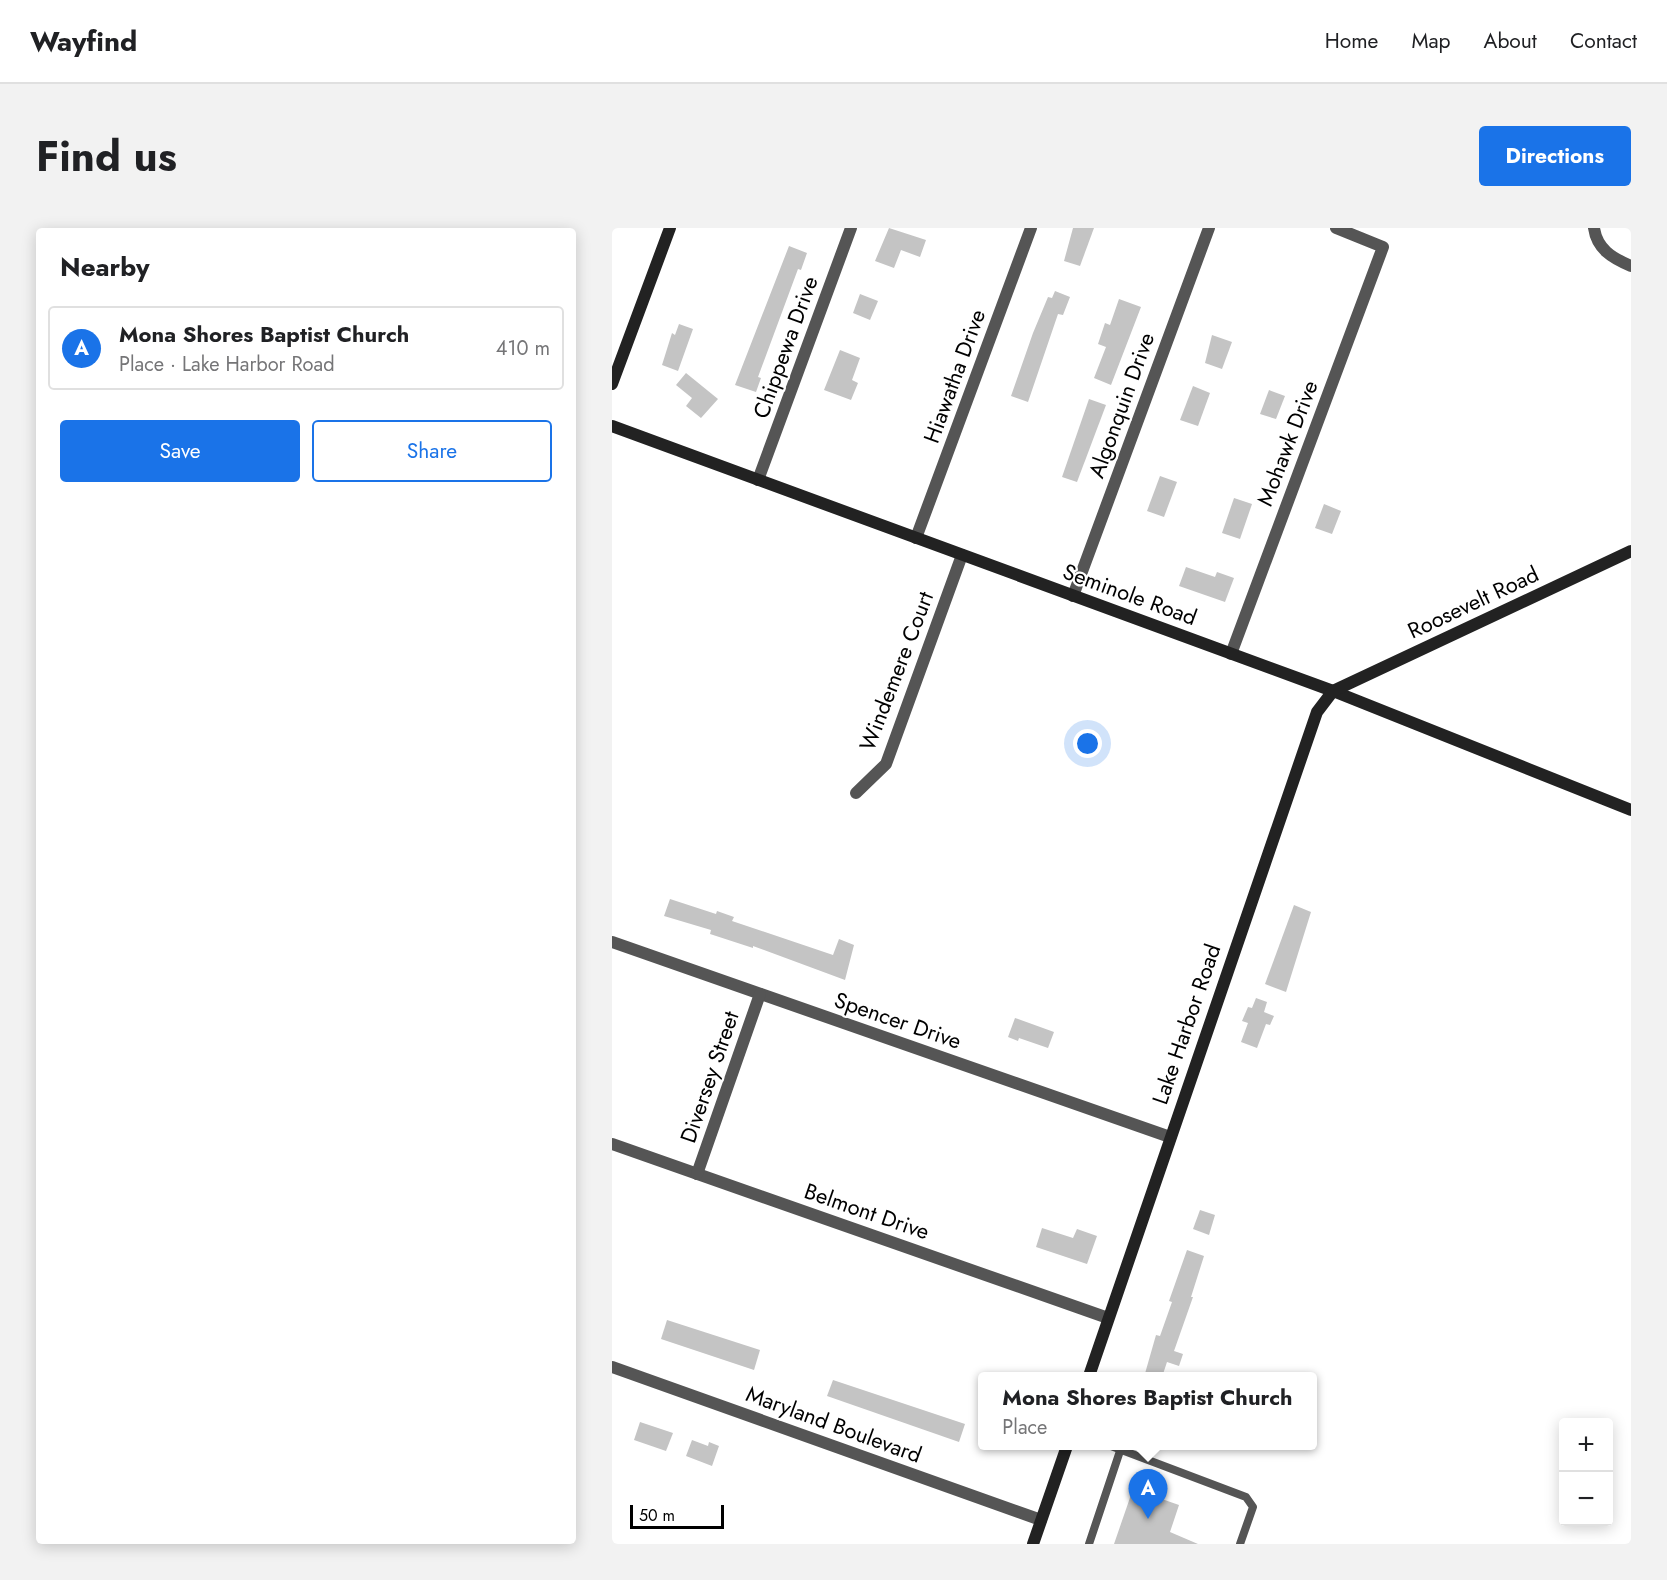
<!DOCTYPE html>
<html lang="en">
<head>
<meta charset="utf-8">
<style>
  body { margin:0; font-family:Jost,sans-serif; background:#f2f2f2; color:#202124 }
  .controls { position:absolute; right:18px; bottom:18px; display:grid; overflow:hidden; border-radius:6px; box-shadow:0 3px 15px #0003 }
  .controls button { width:54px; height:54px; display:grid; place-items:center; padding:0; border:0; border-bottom:2px solid #e0e0e0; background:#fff; color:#202124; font:30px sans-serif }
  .scale { position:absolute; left:18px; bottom:15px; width:94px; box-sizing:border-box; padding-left:6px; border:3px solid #000; border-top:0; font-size:16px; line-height:21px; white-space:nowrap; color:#000; -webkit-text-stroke:4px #fff; paint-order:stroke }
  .you { position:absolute; left:476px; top:516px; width:21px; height:21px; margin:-15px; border:4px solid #fff; border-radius:50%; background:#1a73e8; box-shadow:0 0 0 9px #1a73e833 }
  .badge { display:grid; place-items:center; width:39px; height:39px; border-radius:50%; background:#1a73e8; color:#fff; font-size:20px; font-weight:700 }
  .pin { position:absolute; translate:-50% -50px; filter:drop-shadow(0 2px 3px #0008) }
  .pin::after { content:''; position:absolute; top:32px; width:21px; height:18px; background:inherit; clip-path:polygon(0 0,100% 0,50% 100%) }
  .popup { position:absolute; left:366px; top:1144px; width:339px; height:78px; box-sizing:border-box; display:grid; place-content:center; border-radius:6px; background:#fff; filter:drop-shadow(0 2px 4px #0005); font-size:20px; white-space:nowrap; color:#757577 }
  .popup b { font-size:22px; color:#202124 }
  .popup::after { content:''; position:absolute; left:50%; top:100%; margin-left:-12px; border:12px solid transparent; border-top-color:#fff }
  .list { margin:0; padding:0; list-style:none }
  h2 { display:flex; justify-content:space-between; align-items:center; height:78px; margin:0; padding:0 24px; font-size:26px }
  h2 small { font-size:20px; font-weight:400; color:#757577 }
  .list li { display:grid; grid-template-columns:39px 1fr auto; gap:18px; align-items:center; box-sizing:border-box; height:84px; margin:0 12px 12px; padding:0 12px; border:2px solid #e0e0e0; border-radius:6px }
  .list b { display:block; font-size:22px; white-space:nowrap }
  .list p { margin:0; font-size:20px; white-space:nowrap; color:#757577 }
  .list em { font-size:20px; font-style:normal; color:#757577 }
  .actions { display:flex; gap:12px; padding:18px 24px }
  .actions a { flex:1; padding:14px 0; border:2px solid #1a73e8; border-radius:6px; text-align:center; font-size:21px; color:#1a73e8 }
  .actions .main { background:#1a73e8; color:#fff }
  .map { position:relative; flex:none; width:1019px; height:1316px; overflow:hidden; border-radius:6px }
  header { display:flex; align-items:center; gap:36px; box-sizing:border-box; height:84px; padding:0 30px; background:#fff; border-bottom:2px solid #e0e0e0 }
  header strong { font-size:28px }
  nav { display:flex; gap:33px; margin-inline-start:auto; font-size:21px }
  .intro { display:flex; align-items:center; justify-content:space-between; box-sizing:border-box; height:144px; padding:0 36px }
  h1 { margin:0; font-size:42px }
  .button { padding:15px 27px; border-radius:6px; background:#1a73e8; color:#fff; font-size:21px; font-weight:700 }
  main { display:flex; gap:36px; padding:0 36px }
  aside { flex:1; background:#fff; border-radius:6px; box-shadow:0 3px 15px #0003 }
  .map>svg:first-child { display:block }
  .building { fill:#c4c4c4 }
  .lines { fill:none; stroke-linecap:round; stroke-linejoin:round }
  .lane { stroke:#555; stroke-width:8 }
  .street { stroke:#555; stroke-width:12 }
  .secondary { stroke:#222; stroke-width:12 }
  .labels { text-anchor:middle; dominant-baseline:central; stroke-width:4.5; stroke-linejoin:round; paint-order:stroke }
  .street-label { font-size:22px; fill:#000; stroke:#fff }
</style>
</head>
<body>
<header>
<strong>Wayfind</strong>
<nav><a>Home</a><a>Map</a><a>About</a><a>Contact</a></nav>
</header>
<div class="intro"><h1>Find us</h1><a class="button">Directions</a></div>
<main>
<aside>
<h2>Nearby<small></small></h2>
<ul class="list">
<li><span class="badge">A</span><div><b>Mona Shores Baptist Church</b><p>Place · Lake Harbor Road</p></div><em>410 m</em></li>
</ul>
<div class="actions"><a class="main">Save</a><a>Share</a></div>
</aside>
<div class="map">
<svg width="1019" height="1316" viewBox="0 0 1019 1316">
  <rect width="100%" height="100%" fill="#fff"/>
  <g class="building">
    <polygon points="277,0 314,12 308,29 289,22 282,40 263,33"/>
    <polygon points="461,0 482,0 468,38 452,33"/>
    <polygon points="177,18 195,25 189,42 186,41 146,149 149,150 144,164 123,157"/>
    <polygon points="443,63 458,69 451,87 446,86 416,174 399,168 421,105 436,69 440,70"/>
    <polygon points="248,66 266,73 258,92 241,85"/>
    <polygon points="507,71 529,79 499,157 482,150 494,119 486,116 493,95 498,97"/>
    <polygon points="67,96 81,101 66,143 50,137 60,105 63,107"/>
    <polygon points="600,107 620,114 610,141 593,135"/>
    <polygon points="228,122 248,130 240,152 246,155 239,172 212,162"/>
    <polygon points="74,145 106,171 89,190 74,178 80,170 64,157"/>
    <polygon points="581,158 598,165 586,198 568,192"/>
    <polygon points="657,162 673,168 664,191 648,186"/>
    <polygon points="477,171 494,177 465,254 450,249"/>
    <polygon points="548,248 565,254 552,289 535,283"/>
    <polygon points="622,270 640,276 628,311 610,305"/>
    <polygon points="712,276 729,283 720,306 703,300"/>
    <polygon points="574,339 603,349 605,344 622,350 613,374 567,358"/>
    <polygon points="58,671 104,686 105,683 122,689 120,693 221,727 227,711 242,717 233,752 141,718 141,720 98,706 99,702 52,688"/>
    <polygon points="682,677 699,684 674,764 653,756"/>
    <polygon points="644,770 655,774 652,784 662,788 658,797 654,796 645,820 629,814 636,795 630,793 636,779 640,780"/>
    <polygon points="403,790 442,804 436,820 407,810 406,813 396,809"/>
    <polygon points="588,982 603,987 597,1007 581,1001"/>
    <polygon points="430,1000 461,1010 465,1001 485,1008 475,1036 424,1019"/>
    <polygon points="575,1022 592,1028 579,1069 581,1069 562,1123 571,1126 567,1138 555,1134 550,1149 532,1149 544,1107 548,1108 560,1074 557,1073"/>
    <polygon points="55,1092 148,1122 142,1142 49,1111"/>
    <polygon points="221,1152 353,1196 347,1214 215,1168"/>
    <polygon points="28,1194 61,1205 54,1223 22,1212"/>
    <polygon points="80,1212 96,1218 97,1214 107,1218 100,1238 74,1228"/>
    <polygon points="521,1261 567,1277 558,1304 586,1316 502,1316"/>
  </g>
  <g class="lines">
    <g class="lane">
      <polyline points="499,1218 634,1269 641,1279 628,1316"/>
      <polyline points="477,1316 508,1223"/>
    </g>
    <g class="street">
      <path d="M982,0C985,21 1000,30 1019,38"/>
      <polyline points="146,252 239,0"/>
      <polyline points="304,310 419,0"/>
      <polyline points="461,368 597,0"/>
      <polyline points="619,426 771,19 724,0"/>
      <polyline points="244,565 274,536 350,327"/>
      <polyline points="0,714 558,909"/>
      <polyline points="0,916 496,1090"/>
      <polyline points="85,946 148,766"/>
      <polyline points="0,1139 429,1292"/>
    </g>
    <g class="secondary">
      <polyline points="0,156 58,0"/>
      <polyline points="0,198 721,463 1019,582"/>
      <polyline points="477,1148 705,484 721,463 1019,323"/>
      <polyline points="421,1316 455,1218"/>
    </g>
  </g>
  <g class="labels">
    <g class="street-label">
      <text transform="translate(173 119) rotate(-70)">Chippewa Drive</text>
      <text transform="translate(342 148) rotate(-70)">Hiawatha Drive</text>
      <text transform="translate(509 177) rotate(-70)">Algonquin Drive</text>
      <text transform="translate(675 215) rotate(-69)">Mohawk Drive</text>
      <text transform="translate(518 366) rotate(20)">Seminole Road</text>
      <text transform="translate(861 374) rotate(-25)">Roosevelt Road</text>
      <text transform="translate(284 443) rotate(-69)">Windemere Court</text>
      <text transform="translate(286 792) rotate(19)">Spencer Drive</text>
      <text transform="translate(574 796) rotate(-71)">Lake Harbor Road</text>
      <text transform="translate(97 849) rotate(-71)">Diversey Street</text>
      <text transform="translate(255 983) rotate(19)">Belmont Drive</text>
      <text transform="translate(222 1196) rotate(20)">Maryland Boulevard</text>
    </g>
  </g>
</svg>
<div class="controls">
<button>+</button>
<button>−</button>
</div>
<div class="scale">50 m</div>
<div class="you"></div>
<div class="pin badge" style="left:536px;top:1291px">A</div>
<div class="popup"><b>Mona Shores Baptist Church</b>Place</div>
</div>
</main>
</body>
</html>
